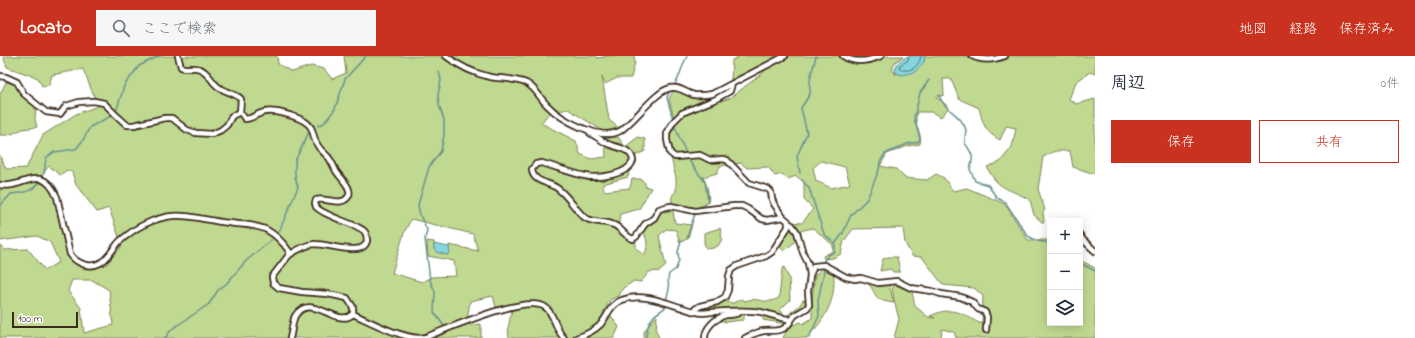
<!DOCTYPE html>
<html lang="ja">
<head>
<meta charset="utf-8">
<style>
  body { margin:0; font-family:"Indie Flower","Klee One",sans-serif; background:#f6f6f7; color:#1f2937 }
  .controls { position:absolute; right:12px; bottom:12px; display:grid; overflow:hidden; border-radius:0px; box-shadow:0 2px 10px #0003 }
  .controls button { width:36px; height:36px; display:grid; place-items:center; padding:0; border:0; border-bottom:1px solid #e0e1e3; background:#fff; color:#1f2937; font:20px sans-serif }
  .scale { position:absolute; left:12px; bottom:10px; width:66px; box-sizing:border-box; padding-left:4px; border:2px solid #3b2a1e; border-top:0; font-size:11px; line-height:14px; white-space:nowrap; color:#3b2a1e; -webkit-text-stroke:3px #fff; paint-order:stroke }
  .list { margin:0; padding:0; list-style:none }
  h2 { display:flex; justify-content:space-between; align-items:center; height:52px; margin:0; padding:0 16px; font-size:17px }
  h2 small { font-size:13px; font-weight:400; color:#747a83 }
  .actions { display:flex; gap:8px; padding:12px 16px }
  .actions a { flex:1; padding:9px 0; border:1px solid #c8321e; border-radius:0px; text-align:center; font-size:14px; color:#c8321e }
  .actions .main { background:#c8321e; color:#fff }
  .icon { flex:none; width:22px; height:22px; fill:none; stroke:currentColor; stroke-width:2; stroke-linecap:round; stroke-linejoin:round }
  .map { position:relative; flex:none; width:1095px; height:282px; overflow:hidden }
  header { display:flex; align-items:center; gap:24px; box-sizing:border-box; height:56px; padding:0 20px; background:#c8321e; color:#fff }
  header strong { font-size:19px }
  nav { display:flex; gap:22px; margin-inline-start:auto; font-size:14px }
  .search { width:280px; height:36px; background:#f6f6f7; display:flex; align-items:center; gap:10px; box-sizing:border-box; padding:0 14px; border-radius:0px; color:#747a83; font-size:15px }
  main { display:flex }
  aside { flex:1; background:#fff }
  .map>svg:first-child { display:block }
  .green { fill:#c0d990; stroke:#7e8257; fill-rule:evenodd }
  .water { fill:#85d6de; stroke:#679191 }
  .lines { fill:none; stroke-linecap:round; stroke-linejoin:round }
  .shore { stroke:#596f6b; stroke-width:1 }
  .stream { stroke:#679191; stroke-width:1.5 }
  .minor-casing { stroke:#3b2a1e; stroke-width:8 }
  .minor { stroke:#fff; stroke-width:4.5 }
</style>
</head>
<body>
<header>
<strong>Locato</strong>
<div class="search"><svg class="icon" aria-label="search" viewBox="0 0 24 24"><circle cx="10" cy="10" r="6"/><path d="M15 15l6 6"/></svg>ここで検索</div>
<nav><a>地図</a><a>経路</a><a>保存済み</a></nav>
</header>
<main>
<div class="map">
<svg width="1095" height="282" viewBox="0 0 1095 282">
  <rect width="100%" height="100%" fill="#fff"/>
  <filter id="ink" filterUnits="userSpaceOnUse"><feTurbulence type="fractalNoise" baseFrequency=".025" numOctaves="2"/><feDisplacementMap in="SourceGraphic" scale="8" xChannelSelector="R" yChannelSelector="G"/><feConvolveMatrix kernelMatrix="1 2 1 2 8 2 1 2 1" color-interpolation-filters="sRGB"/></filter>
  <g filter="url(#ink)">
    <g class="green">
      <path d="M3,0H277L278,8L292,16L311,10L324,13L332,23L346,17L344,0H596L598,2L608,0H634L635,6L631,22H617L605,28L602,21L609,64L619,72L603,75L568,53L549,57L541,67L576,85L580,98L591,103L606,101L605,83L618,81L625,91L638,81L645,83V95L631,102L628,121L603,128L604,135L630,132L632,123H641L645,127V130L651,132L639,153L620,158L618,174L630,185L636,187V192L644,199C649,191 647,183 643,175L656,163L661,156L673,155L675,167L692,169L688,182L680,187L676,174L666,173L659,180L666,210L660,215L649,216L641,226L634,225L623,232L619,240L611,243L603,257L611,260L619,271L614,282H509L508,272L512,254L496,251L493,240L470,245L467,264L469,269L481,268V282H0V189L5,194L28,193L45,214L59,206L50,186L37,180L0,185V99L6,113L26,112L43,79L76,58L98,50L83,13L52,19L49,29L42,30L38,22L7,11ZM49,110L60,119L67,114L72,116L76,129L97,156L109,152L122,190L106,209L91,213L79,210L70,202L65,191L54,139L47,129L37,125ZM411,163L473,178L478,195L449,189V197L447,199L436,196L434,193V186L427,185L428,200L454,205L456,220L431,221L422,226L392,217L404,177ZM72,224H92L109,234L113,269L84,277L81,252L68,235Z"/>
      <path d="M740,0H904L895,6L892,13L896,19L895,16L902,19L924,6L925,0H1095V18L1090,16L1076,26L1069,43L1076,48L1095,43V118L1073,111L1070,95H1055L1043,101L1038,133L1045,154L1043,156L1044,166H1042L1034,159L1030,144C1010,132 998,135 987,111L1000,106L1012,91L1016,72L1006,70L1000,84C985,76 983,68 979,52L959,43L951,23H943L944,39L936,41L949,51L941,61L931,56H917C913,70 923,77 920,88L908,90L887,98L880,110L896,113L905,122L927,124L936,118L944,122L953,135L967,132L1005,148L1028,184H1048L1050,186V267H1080V204L1095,212V282H956L954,276L942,273L941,282H894L899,263L895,248L892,232L895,229L912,236L915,250L928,261L935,262L930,260C951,250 960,256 979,267H982L983,240L974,232L943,229L922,201L912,200L905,187L903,172L853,173L844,185L841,198L833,202L824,203L823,200L833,195V189L813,172L799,175L796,185L784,195L780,191L792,166L802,167L813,153L804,144V126L796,120L788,123L782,118L775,120L768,111L747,112L741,107L720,110L717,117L703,121C707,128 710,140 708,147L696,152L673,148C670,144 672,138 676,135V122L671,102L674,97L669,82L675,66L669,43L673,35L681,36L695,42L710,41V49L730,42L764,16V7L731,24L732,4ZM821,105L845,111L850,128L831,132L816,125L813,112Z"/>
      <path d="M6,26L16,28L22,40L36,49L35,63L37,71C32,72 27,72 23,73C13,77 11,80 0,79V38Z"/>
      <polygon points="720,172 722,183 718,190 710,193 706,192 704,187 704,177"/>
      <polygon points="888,201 897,201 900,216 893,216 891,213 880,215 883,203"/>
      <path d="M784,211L789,222L790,244L780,254L786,260L799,250L803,244L806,245L803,253L794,258L786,268L763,264V253L746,252V256L743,264L726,266L720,264L726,255L714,253L699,255V251L722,245L733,247L742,243L745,245C759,240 764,250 779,242L782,213Z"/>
      <path d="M824,211L833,216C837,236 829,257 815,273C812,276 809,277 807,282H783C787,273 791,269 801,266L803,268L812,262V243L815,219Z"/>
      <path d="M866,226L880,230L889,229L894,247C869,244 880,238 866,226Z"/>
      <path d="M657,260L656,275L659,282H644V276C648,270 651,264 657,260Z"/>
    </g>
    <g class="water">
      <path d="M908,0H925L924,6L915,16L902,19L895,16C894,7 901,4 908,0Z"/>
      <polygon points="434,188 449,191 450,197 447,199 436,196 434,193"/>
    </g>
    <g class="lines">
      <path class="shore" d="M909,0L908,4L899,10L900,13C910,17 919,11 921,0"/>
      <g class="stream">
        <polyline points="439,16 441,24 438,39 439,49 444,64 444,79 441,95 429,111 418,149 420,159 427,174 425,183 430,224 435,236 434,256 444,270"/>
        <path d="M675,29C680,20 682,10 687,0"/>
        <polyline points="669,36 667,42 673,63"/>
        <path d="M939,39C943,54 962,58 966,74C966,78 964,83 965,87C973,99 974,100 970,113L975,125L988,129L997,142L1005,146L1028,180L1037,185L1050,187"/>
        <polyline points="674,69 686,97"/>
        <polyline points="318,70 324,67 335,53 345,23 366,0"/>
        <polyline points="687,102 705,126 708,145 703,152"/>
        <polyline points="800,117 797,100 807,77 801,52 810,38 810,23 816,0"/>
        <polyline points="44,118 46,102 54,96 76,93 83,84 90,71 113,59 117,53 124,30 139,10 159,0"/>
        <polyline points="802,124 809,132 824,178 835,188"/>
        <path d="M0,150L11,138C24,136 31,137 39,126"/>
        <polyline points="278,178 298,131 295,121 295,105 309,76"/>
        <polyline points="687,181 695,158"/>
        <polyline points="1080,207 1095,215"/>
        <polyline points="666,244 669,234 668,224 669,218 676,213 679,204 678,196 681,185"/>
        <polyline points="165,282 172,273 209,248 218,234 226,228 246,205 271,184"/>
        <path d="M646,282C647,274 648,266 653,261C657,256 663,255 666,250"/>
        <polyline points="809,282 819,260 818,245 824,216 823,206 828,199 835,196 835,188 843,177 851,159 867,143 879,114 880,106 885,98 907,88 918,86 920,83 914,62 920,37 929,24"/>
      </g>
      <g class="minor-casing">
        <g id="minor">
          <path d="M178,0L181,11C188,14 194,10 200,13C208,16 210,23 216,29C223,36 234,36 241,43L240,56L245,63C252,63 258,57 265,56C275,54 295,60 304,65C316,72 311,80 318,90C321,95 326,98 329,102C332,106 334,111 336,115C340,122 354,133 348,141C341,151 326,141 316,144L315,147L316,151C327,162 359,168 365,176C367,179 367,183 367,185C366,188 364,191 361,192C351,196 326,188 314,188C305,189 297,194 289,199"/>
          <path d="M446,0C459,10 473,17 490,21C502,23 514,22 526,27C536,32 539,41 547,49C560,63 600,86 620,75C635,65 656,34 671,32C679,30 686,37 694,39C700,40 706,39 712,38L785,0"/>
          <path d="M843,0C855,8 869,5 881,0"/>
          <path d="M972,0C982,5 994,4 1005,0"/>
          <polyline points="0,20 6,21 17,26 24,38 46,56 60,58 66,50 79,46 94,45 104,47 116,59 127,69 134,69 165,62 172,62 187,74 196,77 212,78 221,74 227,69 232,60 240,56"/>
          <polyline points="732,28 730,35 716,43 682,57 673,66 667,77 667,84 670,97 675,101 700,99 710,104 723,103 727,104 749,127 768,133 771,136 772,143 774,148 783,161"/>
          <path d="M589,74L590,77C595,80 601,84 606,87C616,92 632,92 633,105C628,119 598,123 585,120C571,117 556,111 542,107L536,108L532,113C532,126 548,126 557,132C568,140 574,152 584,161C593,168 604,164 614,169C621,172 625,180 633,183L636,181L645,168L654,162L659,153L666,151L671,150L695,155L734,150H742L748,153L762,163L767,164L783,161L788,165V171L772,196L766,200L737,210L731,214L729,220L728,234L725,241L717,246L700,250L692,255"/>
          <path d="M0,129C23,134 41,105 57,141L70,198C76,207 89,213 100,207C108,203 113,192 120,185C127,179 135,173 143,169C178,152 193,163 229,167C241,169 256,168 267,174C276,179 284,188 289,195V199L272,221L273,227L279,232L302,236L328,238L347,242L353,251V258C337,273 311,235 295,260C292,266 292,276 290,282"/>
          <polyline points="788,167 792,169 797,176 803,197 808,207 810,219 808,235 809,249 807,252 795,259 790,266"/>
          <polyline points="1080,179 1082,183 1095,195"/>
          <polyline points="810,219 814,210 824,209 846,221 855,223 861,222 878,227 897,225 911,232 932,235 941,238 961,241 972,246 978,253 985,256 987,261 986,274"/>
          <path d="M353,258C371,266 401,282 420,282"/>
          <path d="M421,282L426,281C448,273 525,238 545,251C555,258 555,274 564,282"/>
          <path d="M576,282C585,279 594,275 600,269C608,260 610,248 622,244C646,235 674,251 697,256C702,258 707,256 712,256C725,255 739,254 752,255C765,255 776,262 788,263L790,266C784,277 774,274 764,275C757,276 751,279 745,282"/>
          <path d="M705,282C705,271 716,262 726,259C732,258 736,260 741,255"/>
        </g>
      </g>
      <use href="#minor" class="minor"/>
    </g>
  </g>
</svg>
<div class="controls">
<button>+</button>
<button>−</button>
<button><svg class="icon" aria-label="layers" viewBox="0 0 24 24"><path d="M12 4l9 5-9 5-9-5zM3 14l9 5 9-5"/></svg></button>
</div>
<div class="scale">100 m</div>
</div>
<aside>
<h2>周辺<small>0件</small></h2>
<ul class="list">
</ul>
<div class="actions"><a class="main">保存</a><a>共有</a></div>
</aside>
</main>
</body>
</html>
